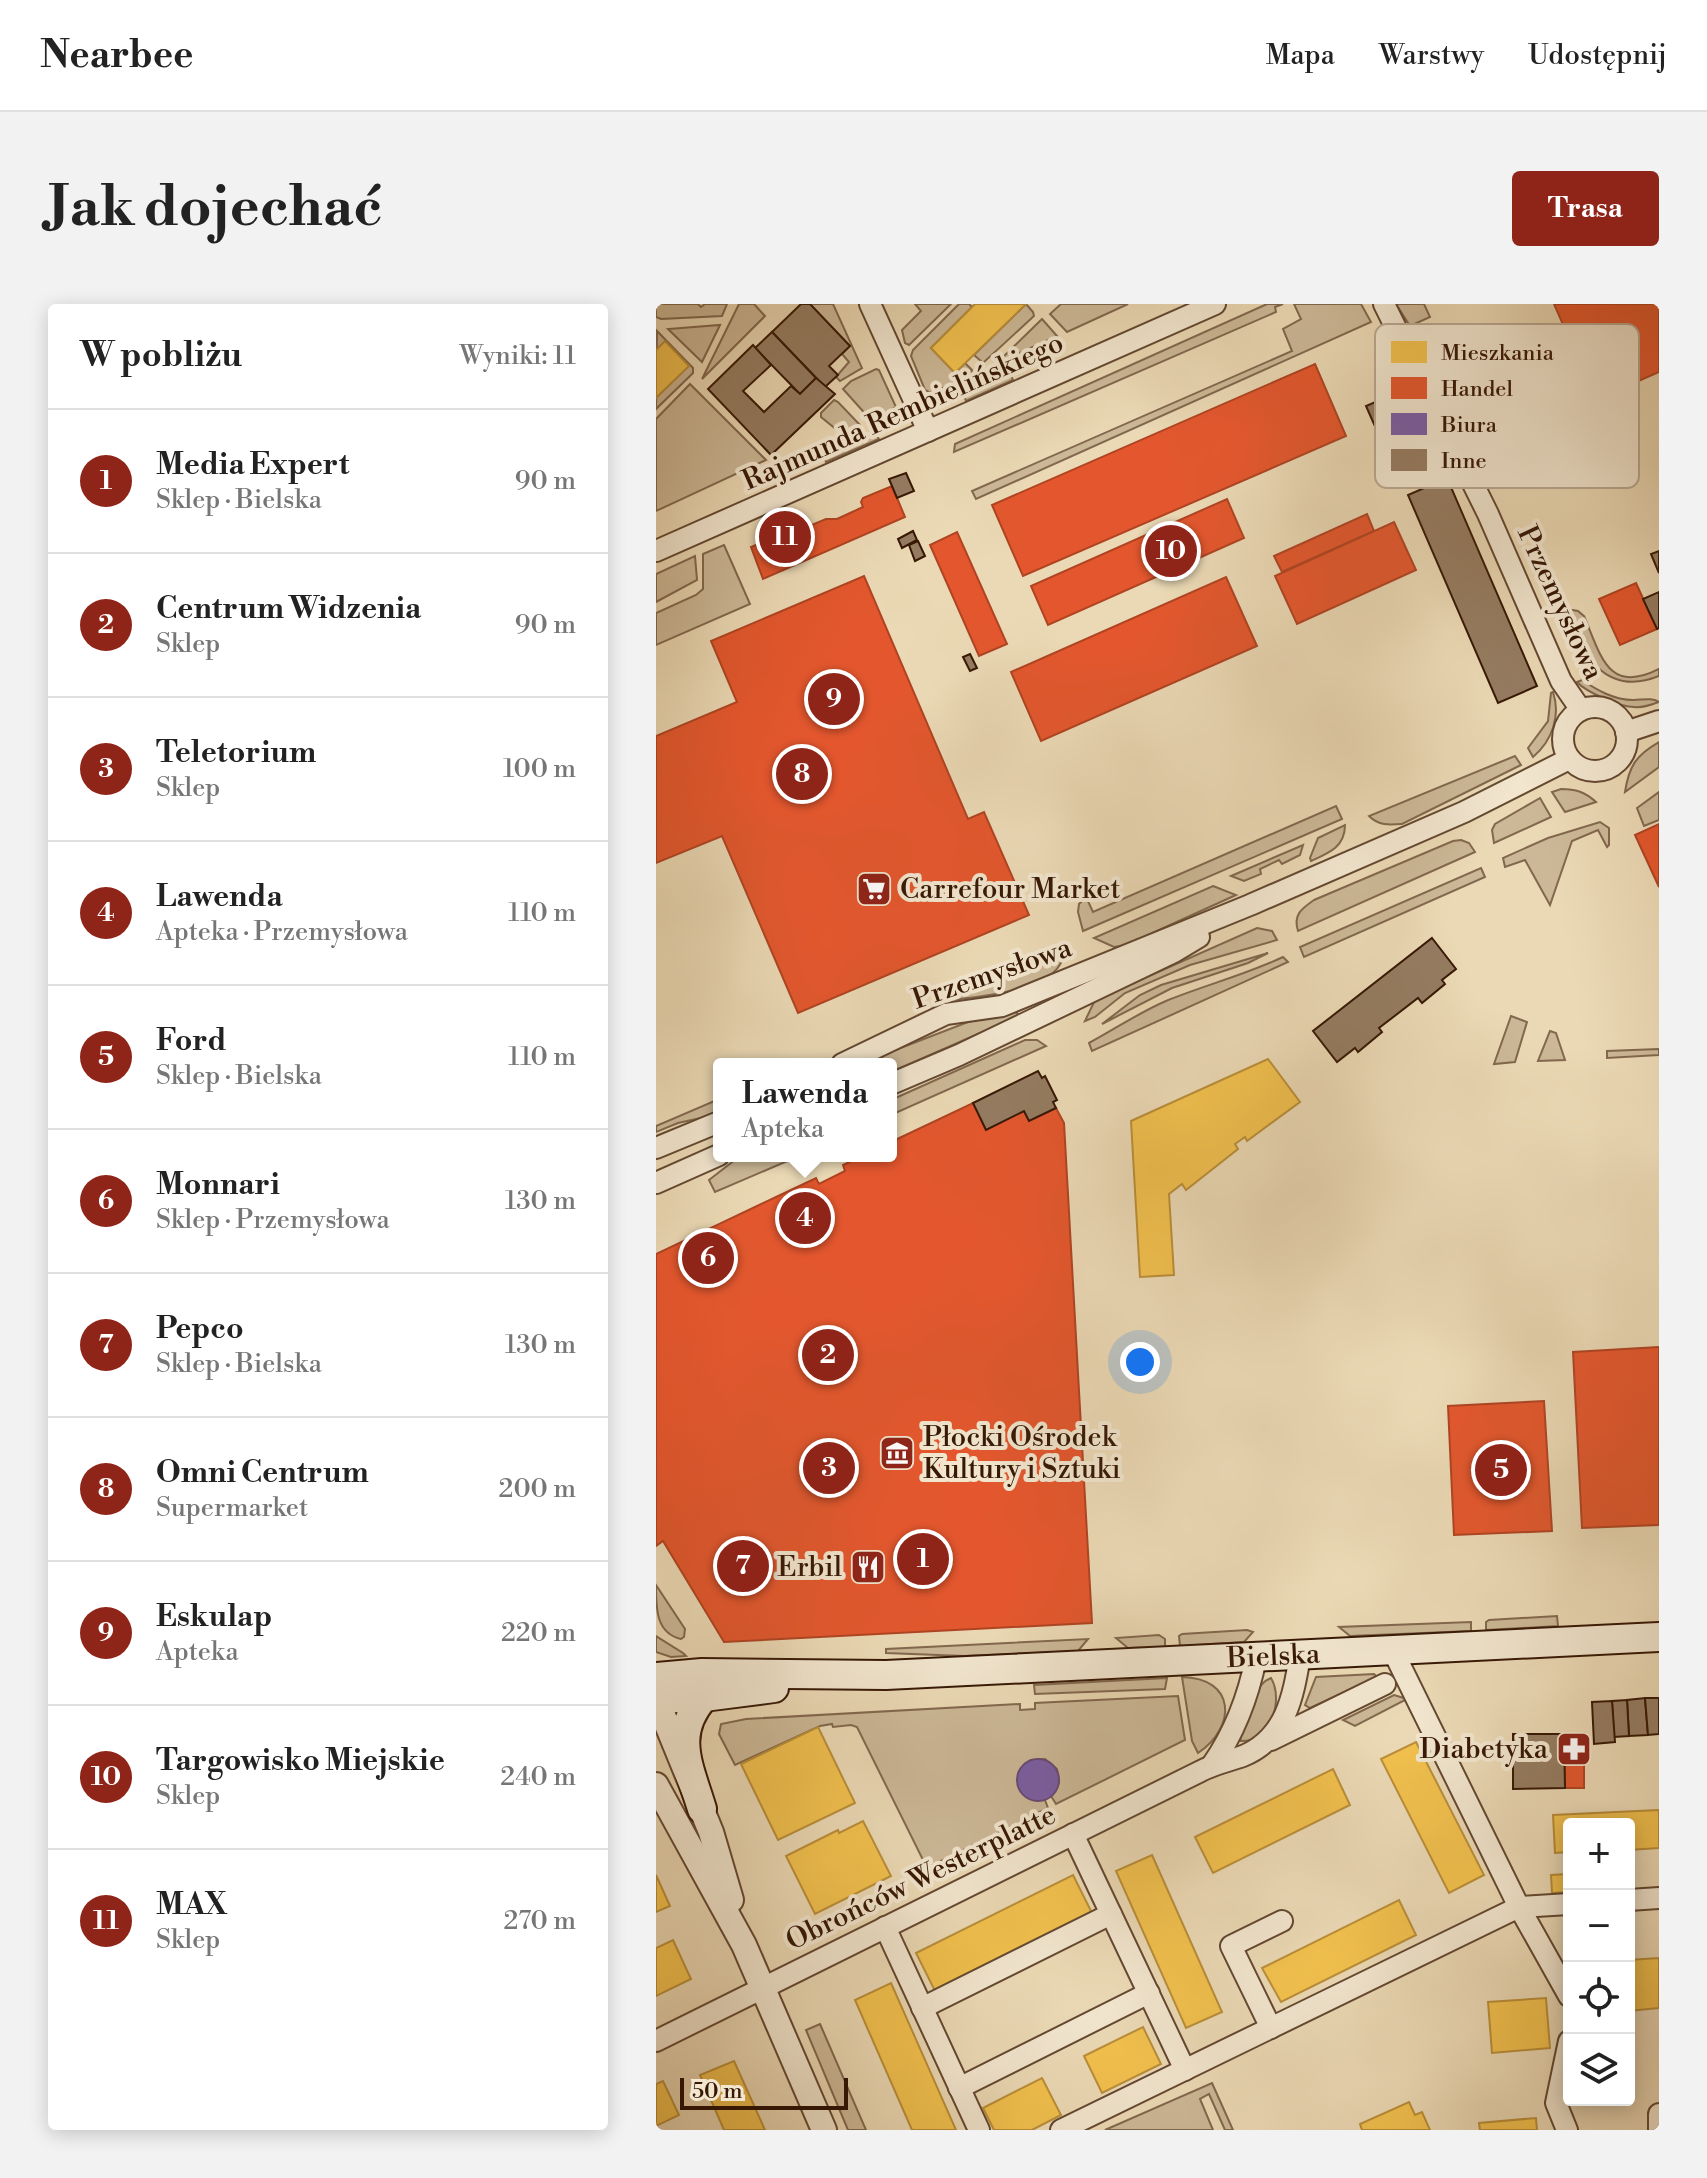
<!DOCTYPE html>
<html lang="pl">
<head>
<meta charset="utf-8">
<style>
  body { margin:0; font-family:"Libre Bodoni",serif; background:#f2f2f2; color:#222 }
  .controls { position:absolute; right:24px; bottom:24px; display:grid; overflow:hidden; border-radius:8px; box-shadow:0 4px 20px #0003 }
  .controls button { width:72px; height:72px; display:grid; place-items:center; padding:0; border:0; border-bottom:2px solid #e0e0e0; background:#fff; color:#222; font:40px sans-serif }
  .scale { position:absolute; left:24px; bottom:20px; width:168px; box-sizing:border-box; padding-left:8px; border:4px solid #371805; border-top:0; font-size:22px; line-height:28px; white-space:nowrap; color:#371805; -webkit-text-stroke:6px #f2e6cf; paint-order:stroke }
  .you { position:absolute; left:484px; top:1058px; width:28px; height:28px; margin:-20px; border:6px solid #fff; border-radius:50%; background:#1a73e8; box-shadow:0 0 0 12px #1a73e833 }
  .badge { display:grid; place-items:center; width:52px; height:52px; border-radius:50%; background:#8f2418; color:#fff; font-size:26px; font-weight:700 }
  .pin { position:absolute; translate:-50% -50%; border:4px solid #fff; box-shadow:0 2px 8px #0006 }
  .popup { position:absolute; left:57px; top:754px; width:184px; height:104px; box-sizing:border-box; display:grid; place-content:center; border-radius:8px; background:#fff; filter:drop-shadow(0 2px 6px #0005); font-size:26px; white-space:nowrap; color:#767676 }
  .popup b { font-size:30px; color:#222 }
  .popup::after { content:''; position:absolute; left:50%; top:100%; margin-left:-16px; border:16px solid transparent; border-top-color:#fff }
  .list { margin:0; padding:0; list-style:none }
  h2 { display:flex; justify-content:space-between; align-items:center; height:104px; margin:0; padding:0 32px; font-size:34px }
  h2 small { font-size:26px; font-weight:400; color:#767676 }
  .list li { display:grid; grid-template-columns:52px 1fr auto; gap:24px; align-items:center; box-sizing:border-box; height:144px; padding:0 32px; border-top:2px solid #e0e0e0 }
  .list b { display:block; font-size:30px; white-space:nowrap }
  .list p { margin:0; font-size:26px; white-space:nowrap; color:#767676 }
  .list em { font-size:26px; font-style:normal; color:#767676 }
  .icon { flex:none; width:44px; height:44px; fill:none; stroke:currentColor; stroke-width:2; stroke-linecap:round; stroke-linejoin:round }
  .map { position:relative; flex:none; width:1003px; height:1826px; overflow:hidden; border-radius:8px }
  header { display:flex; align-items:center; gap:48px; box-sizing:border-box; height:112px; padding:0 40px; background:#fff; border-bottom:2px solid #e0e0e0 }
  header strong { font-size:38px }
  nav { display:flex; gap:44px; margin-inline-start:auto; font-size:28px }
  .intro { display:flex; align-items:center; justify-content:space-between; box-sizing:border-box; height:192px; padding:0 48px }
  h1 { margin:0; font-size:56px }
  .button { padding:20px 36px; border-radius:8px; background:#8f2418; color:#fff; font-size:28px; font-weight:700 }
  main { display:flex; gap:48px; padding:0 48px }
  aside { flex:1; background:#fff; border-radius:8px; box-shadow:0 4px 20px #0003 }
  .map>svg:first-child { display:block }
  .green { fill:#ccb897; stroke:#82684e; stroke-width:2 }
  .homes { fill:#f2c14e; stroke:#ba8e38; stroke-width:2 }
  .shops { fill:#e4572e; stroke:#b04422; stroke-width:2 }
  .offices { fill:#7b5ea7; stroke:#674976; stroke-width:2 }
  .building { fill:#957c61; stroke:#371805; stroke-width:2 }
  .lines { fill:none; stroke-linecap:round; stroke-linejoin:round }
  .minor-casing { stroke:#644831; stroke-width:24 }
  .tertiary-casing { stroke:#644831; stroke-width:28 }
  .secondary-casing { stroke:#371805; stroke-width:32 }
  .minor { stroke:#f2e6cf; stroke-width:20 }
  .tertiary { stroke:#f2e6cf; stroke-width:24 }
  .secondary { stroke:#f2e6cf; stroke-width:28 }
  .labels { text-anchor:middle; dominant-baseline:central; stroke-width:8; stroke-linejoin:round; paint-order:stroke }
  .street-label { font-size:28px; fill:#371805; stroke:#f2e6cf }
  .poi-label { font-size:28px; fill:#371805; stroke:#f2e6cf; text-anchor:start }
  .key { fill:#f2e6cf; stroke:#baa892; stroke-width:2 }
  .key-label { font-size:22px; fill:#371805 }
</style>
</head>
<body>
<header>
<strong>Nearbee</strong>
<nav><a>Mapa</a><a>Warstwy</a><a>Udostępnij</a></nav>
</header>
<div class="intro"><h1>Jak dojechać</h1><a class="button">Trasa</a></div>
<main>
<aside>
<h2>W pobliżu<small>Wyniki: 11</small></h2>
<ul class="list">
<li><span class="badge">1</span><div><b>Media Expert</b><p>Sklep · Bielska</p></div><em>90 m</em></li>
<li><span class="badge">2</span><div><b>Centrum Widzenia</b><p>Sklep</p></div><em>90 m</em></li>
<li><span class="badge">3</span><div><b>Teletorium</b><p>Sklep</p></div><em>100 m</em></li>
<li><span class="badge">4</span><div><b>Lawenda</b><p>Apteka · Przemysłowa</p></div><em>110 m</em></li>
<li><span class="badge">5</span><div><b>Ford</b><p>Sklep · Bielska</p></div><em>110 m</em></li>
<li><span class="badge">6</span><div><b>Monnari</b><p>Sklep · Przemysłowa</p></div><em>130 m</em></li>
<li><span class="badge">7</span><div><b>Pepco</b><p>Sklep · Bielska</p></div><em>130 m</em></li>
<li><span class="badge">8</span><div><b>Omni Centrum</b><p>Supermarket</p></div><em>200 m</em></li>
<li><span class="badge">9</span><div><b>Eskulap</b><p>Apteka</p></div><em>220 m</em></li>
<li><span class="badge">10</span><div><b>Targowisko Miejskie</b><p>Sklep</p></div><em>240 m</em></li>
<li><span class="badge">11</span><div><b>MAX</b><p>Sklep</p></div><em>270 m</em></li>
</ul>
</aside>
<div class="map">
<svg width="1003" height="1826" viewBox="0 0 1003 1826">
  <rect width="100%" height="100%" fill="#ebd9b5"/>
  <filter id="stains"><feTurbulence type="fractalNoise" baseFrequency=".0025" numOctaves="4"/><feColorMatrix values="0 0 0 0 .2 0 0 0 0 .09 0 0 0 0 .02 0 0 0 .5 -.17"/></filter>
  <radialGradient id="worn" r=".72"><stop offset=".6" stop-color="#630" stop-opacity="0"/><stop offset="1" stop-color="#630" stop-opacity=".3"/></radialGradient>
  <g class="green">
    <polygon points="0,0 42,0 45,3 49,0 71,0 66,12 5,15 0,13"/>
    <polygon points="83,0 98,0 109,12 46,75"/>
    <polygon points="154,0 177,0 206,64 184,77 180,73 193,58 186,50 194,42"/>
    <polygon points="259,0 295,0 253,41 249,39 246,26 265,7"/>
    <polygon points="303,0 313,0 316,3 275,44 299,69 309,59 316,66 314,72 275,89 269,86 255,52 257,46"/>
    <polygon points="370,0 377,8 378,12 327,59 318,51"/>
    <polygon points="405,0 472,0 411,28 394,10"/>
    <polygon points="611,0 627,0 619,3 620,8 298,148 299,140"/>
    <polygon points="638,0 705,0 715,18 320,195 316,187 636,47 627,25 645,15"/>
    <polygon points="740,0 768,0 774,13 754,22"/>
    <polygon points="386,15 401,32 348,56 346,54"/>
    <polygon points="64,21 46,58 12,25"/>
    <polygon points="1,27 37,64 37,69 0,105"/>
    <polygon points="220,65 223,66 240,103 219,115 214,115 187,85 195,77"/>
    <polygon points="352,65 357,76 310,97 307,89 310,85"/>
    <polygon points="34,80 110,156 0,207 0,115"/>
    <polygon points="178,96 182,98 204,121 186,130 165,113 165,109"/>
    <polygon points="219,130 223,135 170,158 166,148 193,136 195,141"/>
    <polygon points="68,241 94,300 0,341 0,309 40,291 47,285 47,250"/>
    <polygon points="39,252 41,276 0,298 0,270"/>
    <path d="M905,304L922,307L928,312C945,352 952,391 1003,365V372C947,395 925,346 905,304Z"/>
    <path d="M926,376C941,386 958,396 977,396C987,396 995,393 1003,398C995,401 987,404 978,403C964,403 930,388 921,378Z"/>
    <path d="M897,388C905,412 896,437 877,453L872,444L892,417L895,389Z"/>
    <path d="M1003,438V463L969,488C973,462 980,451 1003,438Z"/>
    <path d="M859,452L865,461L746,520C733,521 723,522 713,512Z"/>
    <path d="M905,485C920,485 929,488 940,498L909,508L896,488Z"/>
    <polygon points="1003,488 1003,516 988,522 981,504"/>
    <polygon points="884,494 895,513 838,539 836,526 839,520"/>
    <polygon points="680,502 686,515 427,627 422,608 423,600 430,593 437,608"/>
    <polygon points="944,518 953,524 953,541 951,543 942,526 916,537 894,601 869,556 849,563 847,554 892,534"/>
    <path d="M689,521C689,543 673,549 655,557L654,554L662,534Z"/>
    <path d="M805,536L813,539L819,548L642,627C637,611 645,605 658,596L797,537Z"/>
    <polygon points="647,541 644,551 626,560 623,556 604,565 605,570 588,577 575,572"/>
    <polygon points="825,564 829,573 648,653 644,643"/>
    <polygon points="557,582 580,591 470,641 458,643 438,634"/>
    <polygon points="601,624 616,627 621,636 534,661 469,689 439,713 429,717 439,696"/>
    <path d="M407,647C410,686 322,693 295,696Z"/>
    <polygon points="612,649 592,659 516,684 446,720 484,691 505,681"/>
    <path d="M627,653L632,658L436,747L433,739C459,725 484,708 510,697C549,681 589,671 627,653Z"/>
    <polygon points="357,706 362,710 361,713 235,768 235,760 203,760 312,718"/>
    <polygon points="855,712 871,718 859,758 838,760"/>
    <polygon points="894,727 900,729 909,756 882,757"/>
    <polygon points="369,736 381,736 390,742 235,811 235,796"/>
    <polygon points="1003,745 1003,751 951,754 951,747"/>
    <polygon points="63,795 63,810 22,819 0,828 0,822"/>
    <polygon points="84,852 143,852 59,888 53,876"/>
    <path d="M0,1281L29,1325L28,1333L25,1335C0,1329 0,1305 0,1281Z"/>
    <polygon points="901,1312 902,1322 830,1326 830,1318 833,1316"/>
    <polygon points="815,1318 815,1327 694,1332 683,1323"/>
    <polygon points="591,1326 597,1328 588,1338 524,1342 523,1332 526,1330"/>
    <polygon points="503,1331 509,1335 509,1343 472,1344 460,1334"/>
    <polygon points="0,1332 27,1349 30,1352 15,1353 0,1348"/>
    <polygon points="432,1335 422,1347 308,1352 230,1349 230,1345"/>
    <polygon points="718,1370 721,1373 654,1404 649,1401 660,1373"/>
    <path d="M526,1373C580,1374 581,1423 542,1449L536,1437Z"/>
    <polygon points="511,1374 509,1385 379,1390 378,1381"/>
    <path d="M615,1374C628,1396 615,1438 585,1437L584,1433C590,1415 596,1381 615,1374Z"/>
    <polygon points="738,1391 751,1395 699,1422 687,1416"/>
    <path d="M522,1392L529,1436L400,1500L395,1492L403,1479L401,1465L389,1455L375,1456L363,1468C359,1486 370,1498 389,1496L392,1504L271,1564L201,1423L195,1421L177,1423L176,1420L164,1422L79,1461L63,1430L65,1420L90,1415L364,1400V1406L379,1405V1399Z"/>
    <polygon points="164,1720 210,1826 192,1826 150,1726"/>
    <polygon points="556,1779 577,1826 569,1826 553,1790 544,1795 557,1826 449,1826"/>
  </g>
  <g class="homes">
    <polygon points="319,0 370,0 299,69 275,44"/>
    <polygon points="9,37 33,62 0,94 0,46"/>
    <polygon points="612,755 644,798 591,837 589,833 579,840 582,845 530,886 526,880 513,890 518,971 484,973 475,817"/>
    <polygon points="162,1423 199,1499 122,1536 85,1460"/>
    <polygon points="760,1438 828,1571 793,1589 725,1455"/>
    <polygon points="677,1465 694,1501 557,1569 539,1533"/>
    <polygon points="1003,1506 1003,1544 973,1546 973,1520 913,1520 913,1548 899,1549 897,1511"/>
    <polygon points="207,1517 235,1572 159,1610 130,1552 182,1526 183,1529"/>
    <polygon points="496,1551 566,1708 530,1724 460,1567"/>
    <polygon points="911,1570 912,1588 896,1589 895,1571"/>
    <polygon points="0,1571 14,1602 0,1608"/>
    <polygon points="417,1571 437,1611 280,1689 260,1649"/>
    <polygon points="743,1596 760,1631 625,1698 606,1664"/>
    <polygon points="17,1636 35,1675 0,1692 0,1644"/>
    <polygon points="1003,1654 1003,1704 973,1707 973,1656"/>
    <polygon points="235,1679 300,1826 256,1826 199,1696"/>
    <polygon points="890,1694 894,1744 836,1749 832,1698"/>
    <polygon points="487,1723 505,1760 446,1789 428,1752"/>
    <polygon points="78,1757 109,1826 68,1826 44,1771"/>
    <polygon points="386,1774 405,1811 376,1826 338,1826 327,1804"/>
    <polygon points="7,1777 23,1811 0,1822 0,1780"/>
    <polygon points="753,1798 759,1811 766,1808 774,1826 706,1826 704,1820"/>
    <polygon points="880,1814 881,1826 824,1826 823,1819"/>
  </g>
  <g class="shops">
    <polygon points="898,0 1003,0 1003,68 940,96"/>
    <polygon points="659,60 690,132 367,272 336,201"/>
    <polygon points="236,182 249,213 107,275 95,243 138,225 144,226 170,215 181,215 207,203 205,198 207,194"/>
    <polygon points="571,195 588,234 392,321 375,282"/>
    <polygon points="711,210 718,227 626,268 618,252"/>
    <polygon points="738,218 760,266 641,320 619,272"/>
    <polygon points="301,228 351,340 323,352 274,241"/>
    <polygon points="208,272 312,515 328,508 373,611 142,709 66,532 0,559 0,432 81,398 55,337"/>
    <polygon points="570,273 601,342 385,437 355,368"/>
    <polygon points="980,279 1001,325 964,341 943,295"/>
    <polygon points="1003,520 1003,583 979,531"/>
    <polygon points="317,799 330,826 368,807 373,817 400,804 408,819 436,1319 68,1338 7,1237 0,1242 0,950 160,874 163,880 189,867 187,861 206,852 235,852 235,838"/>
    <polygon points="1003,1043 1003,1221 926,1224 917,1048"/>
    <polygon points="888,1097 896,1227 798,1231 792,1102"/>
    <polygon points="928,1429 928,1484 909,1484 908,1430"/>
  </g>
  <circle class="offices" cx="382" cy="1476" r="21"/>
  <g class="building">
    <polygon points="145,0 154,0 194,42 173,62 182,71 169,83 116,28"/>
    <polygon points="853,22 911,153 871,170 814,39"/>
    <polygon points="116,28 160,74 144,90 99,44"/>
    <polygon points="97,41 115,61 87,87 108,108 135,82 144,90 160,74 179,90 115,151 52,85"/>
    <polygon points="924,59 940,96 894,115 881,86 918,70 915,63"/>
    <polygon points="731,93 764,167 743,177 710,102"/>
    <polygon points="915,138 924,159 914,163 906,142"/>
    <polygon points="250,169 258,187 241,194 233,175"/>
    <polygon points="791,174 881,382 842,399 752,191"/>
    <polygon points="257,227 261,236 246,244 242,235"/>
    <polygon points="262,237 269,252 259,257 253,241"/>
    <polygon points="1003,247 1003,269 995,250"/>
    <polygon points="1003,288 1003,324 1001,325 987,295"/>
    <polygon points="314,350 321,364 314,367 307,353"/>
    <polygon points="776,634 800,665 786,676 789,680 766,699 762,694 723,724 726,728 702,748 699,744 681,758 657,727"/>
    <polygon points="382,767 386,774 389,772 401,796 397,798 400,804 373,817 368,807 330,826 317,799"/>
    <polygon points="989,1394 992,1431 973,1432 971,1396"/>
    <polygon points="989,1394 1003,1394 1003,1430 992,1431"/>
    <polygon points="971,1396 973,1432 958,1433 956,1397"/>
    <polygon points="956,1397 959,1438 938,1440 936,1398"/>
    <polygon points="857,1430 908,1430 909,1484 857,1485"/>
  </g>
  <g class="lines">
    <g class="minor-casing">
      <g id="minor">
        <polyline points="214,0 272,127"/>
        <polyline points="728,0 832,210 905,377 925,406"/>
        <polyline points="0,247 559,0"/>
        <circle cx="939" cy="435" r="32"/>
        <polyline points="970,428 1003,417"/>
        <polyline points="186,760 290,710 346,702 594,601 808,508 913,455"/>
        <polyline points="235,780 303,751 518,648 543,633"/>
        <polyline points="0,844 63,818"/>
        <polyline points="0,879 63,851"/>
        <polyline points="737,1347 863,1603 913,1600"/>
        <polyline points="615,1436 729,1380"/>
        <path d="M556,1461C579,1428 592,1394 600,1354"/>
        <polyline points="417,1530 529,1766"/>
        <polyline points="973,1596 1003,1594"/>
        <polyline points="229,1623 323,1826"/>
        <polyline points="266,1704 455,1610"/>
        <polyline points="615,1724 575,1642 626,1617"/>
        <path d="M0,1737L545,1467C558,1460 573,1457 587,1452C630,1434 637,1393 644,1352"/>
        <polyline points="303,1784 493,1689"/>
        <polyline points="405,1826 863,1603 913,1692"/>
        <polyline points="911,1826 900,1799 913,1737"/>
        <polyline points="1003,1826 1003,1810"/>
      </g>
    </g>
    <g class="tertiary-casing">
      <g id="tertiary">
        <polyline points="0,1394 55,1528 75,1596"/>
        <polyline points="0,1481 88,1641 168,1826"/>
      </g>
    </g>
    <g class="secondary-casing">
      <g id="secondary">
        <path id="s1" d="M0,1373L46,1369L230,1371L1003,1333"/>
        <polyline points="0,1395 48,1393 118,1384"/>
        <path d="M46,1505C33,1462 15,1430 48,1393"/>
      </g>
    </g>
    <use href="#minor" class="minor"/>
    <use href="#tertiary" class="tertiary"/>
    <use href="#secondary" class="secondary"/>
  </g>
  <defs>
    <g id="supermarket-square" transform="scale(1.8)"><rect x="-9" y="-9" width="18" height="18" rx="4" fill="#8f2418" stroke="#f2e6cf"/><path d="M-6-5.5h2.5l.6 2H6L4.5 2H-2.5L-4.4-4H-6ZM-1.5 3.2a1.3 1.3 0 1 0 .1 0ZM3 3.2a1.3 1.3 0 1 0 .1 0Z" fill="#fff"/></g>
    <g id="museum-square" transform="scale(1.8)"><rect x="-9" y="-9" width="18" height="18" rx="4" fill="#8f2418" stroke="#f2e6cf"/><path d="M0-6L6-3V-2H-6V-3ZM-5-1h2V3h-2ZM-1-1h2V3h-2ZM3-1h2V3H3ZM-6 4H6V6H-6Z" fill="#fff"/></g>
    <g id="restaurant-square" transform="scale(1.8)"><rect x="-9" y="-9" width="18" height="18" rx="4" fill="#8f2418" stroke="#f2e6cf"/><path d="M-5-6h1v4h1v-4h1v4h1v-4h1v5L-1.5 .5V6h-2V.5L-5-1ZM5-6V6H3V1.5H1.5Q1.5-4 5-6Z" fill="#fff"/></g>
    <g id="pharmacy-square" transform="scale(1.8)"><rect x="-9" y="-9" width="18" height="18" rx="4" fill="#8f2418" stroke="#f2e6cf"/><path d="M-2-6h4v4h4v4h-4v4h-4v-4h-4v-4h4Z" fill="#fff"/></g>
  </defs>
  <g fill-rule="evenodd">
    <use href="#supermarket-square" x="218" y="585"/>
    <use href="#museum-square" x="241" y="1149"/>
    <use href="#restaurant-square" x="212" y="1263"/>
    <use href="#pharmacy-square" x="918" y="1445"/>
  </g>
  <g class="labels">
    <g class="street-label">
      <text transform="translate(247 108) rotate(-24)">Rajmunda Rembielińskiego</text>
      <text transform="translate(904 299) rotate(65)">Przemysłowa</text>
      <text transform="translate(336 670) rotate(-19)">Przemysłowa</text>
      <text stroke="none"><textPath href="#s1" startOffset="618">Bielska</textPath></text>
      <text transform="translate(265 1574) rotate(-26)">Obrońców Westerplatte</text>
    </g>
    <g class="poi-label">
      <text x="244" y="585">Carrefour Market</text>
      <text x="267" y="1133">Płocki Ośrodek<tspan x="267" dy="32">Kultury i Sztuki</tspan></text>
      <text x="186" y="1263" text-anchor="end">Erbil</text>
      <text x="892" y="1445" text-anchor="end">Diabetyka</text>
    </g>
  </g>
  <rect x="719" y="20" width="264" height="164" rx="12" class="key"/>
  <rect x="735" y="37" width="36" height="22" fill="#f2c14e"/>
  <rect x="735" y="73" width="36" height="22" fill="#e4572e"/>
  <rect x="735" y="109" width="36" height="22" fill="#7b5ea7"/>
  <rect x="735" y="145" width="36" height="22" fill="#957c61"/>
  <g class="key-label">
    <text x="785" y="56">Mieszkania</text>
    <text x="785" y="92">Handel</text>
    <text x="785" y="128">Biura</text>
    <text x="785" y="164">Inne</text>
  </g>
  <rect width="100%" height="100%" filter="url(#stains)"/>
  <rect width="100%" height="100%" fill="url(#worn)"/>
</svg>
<div class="controls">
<button>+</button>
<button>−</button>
<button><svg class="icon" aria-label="locate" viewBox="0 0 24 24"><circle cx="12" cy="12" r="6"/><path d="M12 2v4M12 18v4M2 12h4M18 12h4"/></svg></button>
<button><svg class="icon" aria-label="layers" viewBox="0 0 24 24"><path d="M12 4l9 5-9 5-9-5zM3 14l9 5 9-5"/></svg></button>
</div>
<div class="scale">50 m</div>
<div class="you"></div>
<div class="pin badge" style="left:267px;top:1255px">1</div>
<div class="pin badge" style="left:172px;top:1051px">2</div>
<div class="pin badge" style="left:173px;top:1164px">3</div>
<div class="pin badge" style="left:149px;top:914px">4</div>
<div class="popup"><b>Lawenda</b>Apteka</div>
<div class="pin badge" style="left:845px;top:1166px">5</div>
<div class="pin badge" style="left:52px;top:954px">6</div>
<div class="pin badge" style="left:87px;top:1262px">7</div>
<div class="pin badge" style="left:146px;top:470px">8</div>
<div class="pin badge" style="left:178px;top:395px">9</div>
<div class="pin badge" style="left:515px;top:247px">10</div>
<div class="pin badge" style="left:129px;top:233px">11</div>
</div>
</main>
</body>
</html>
